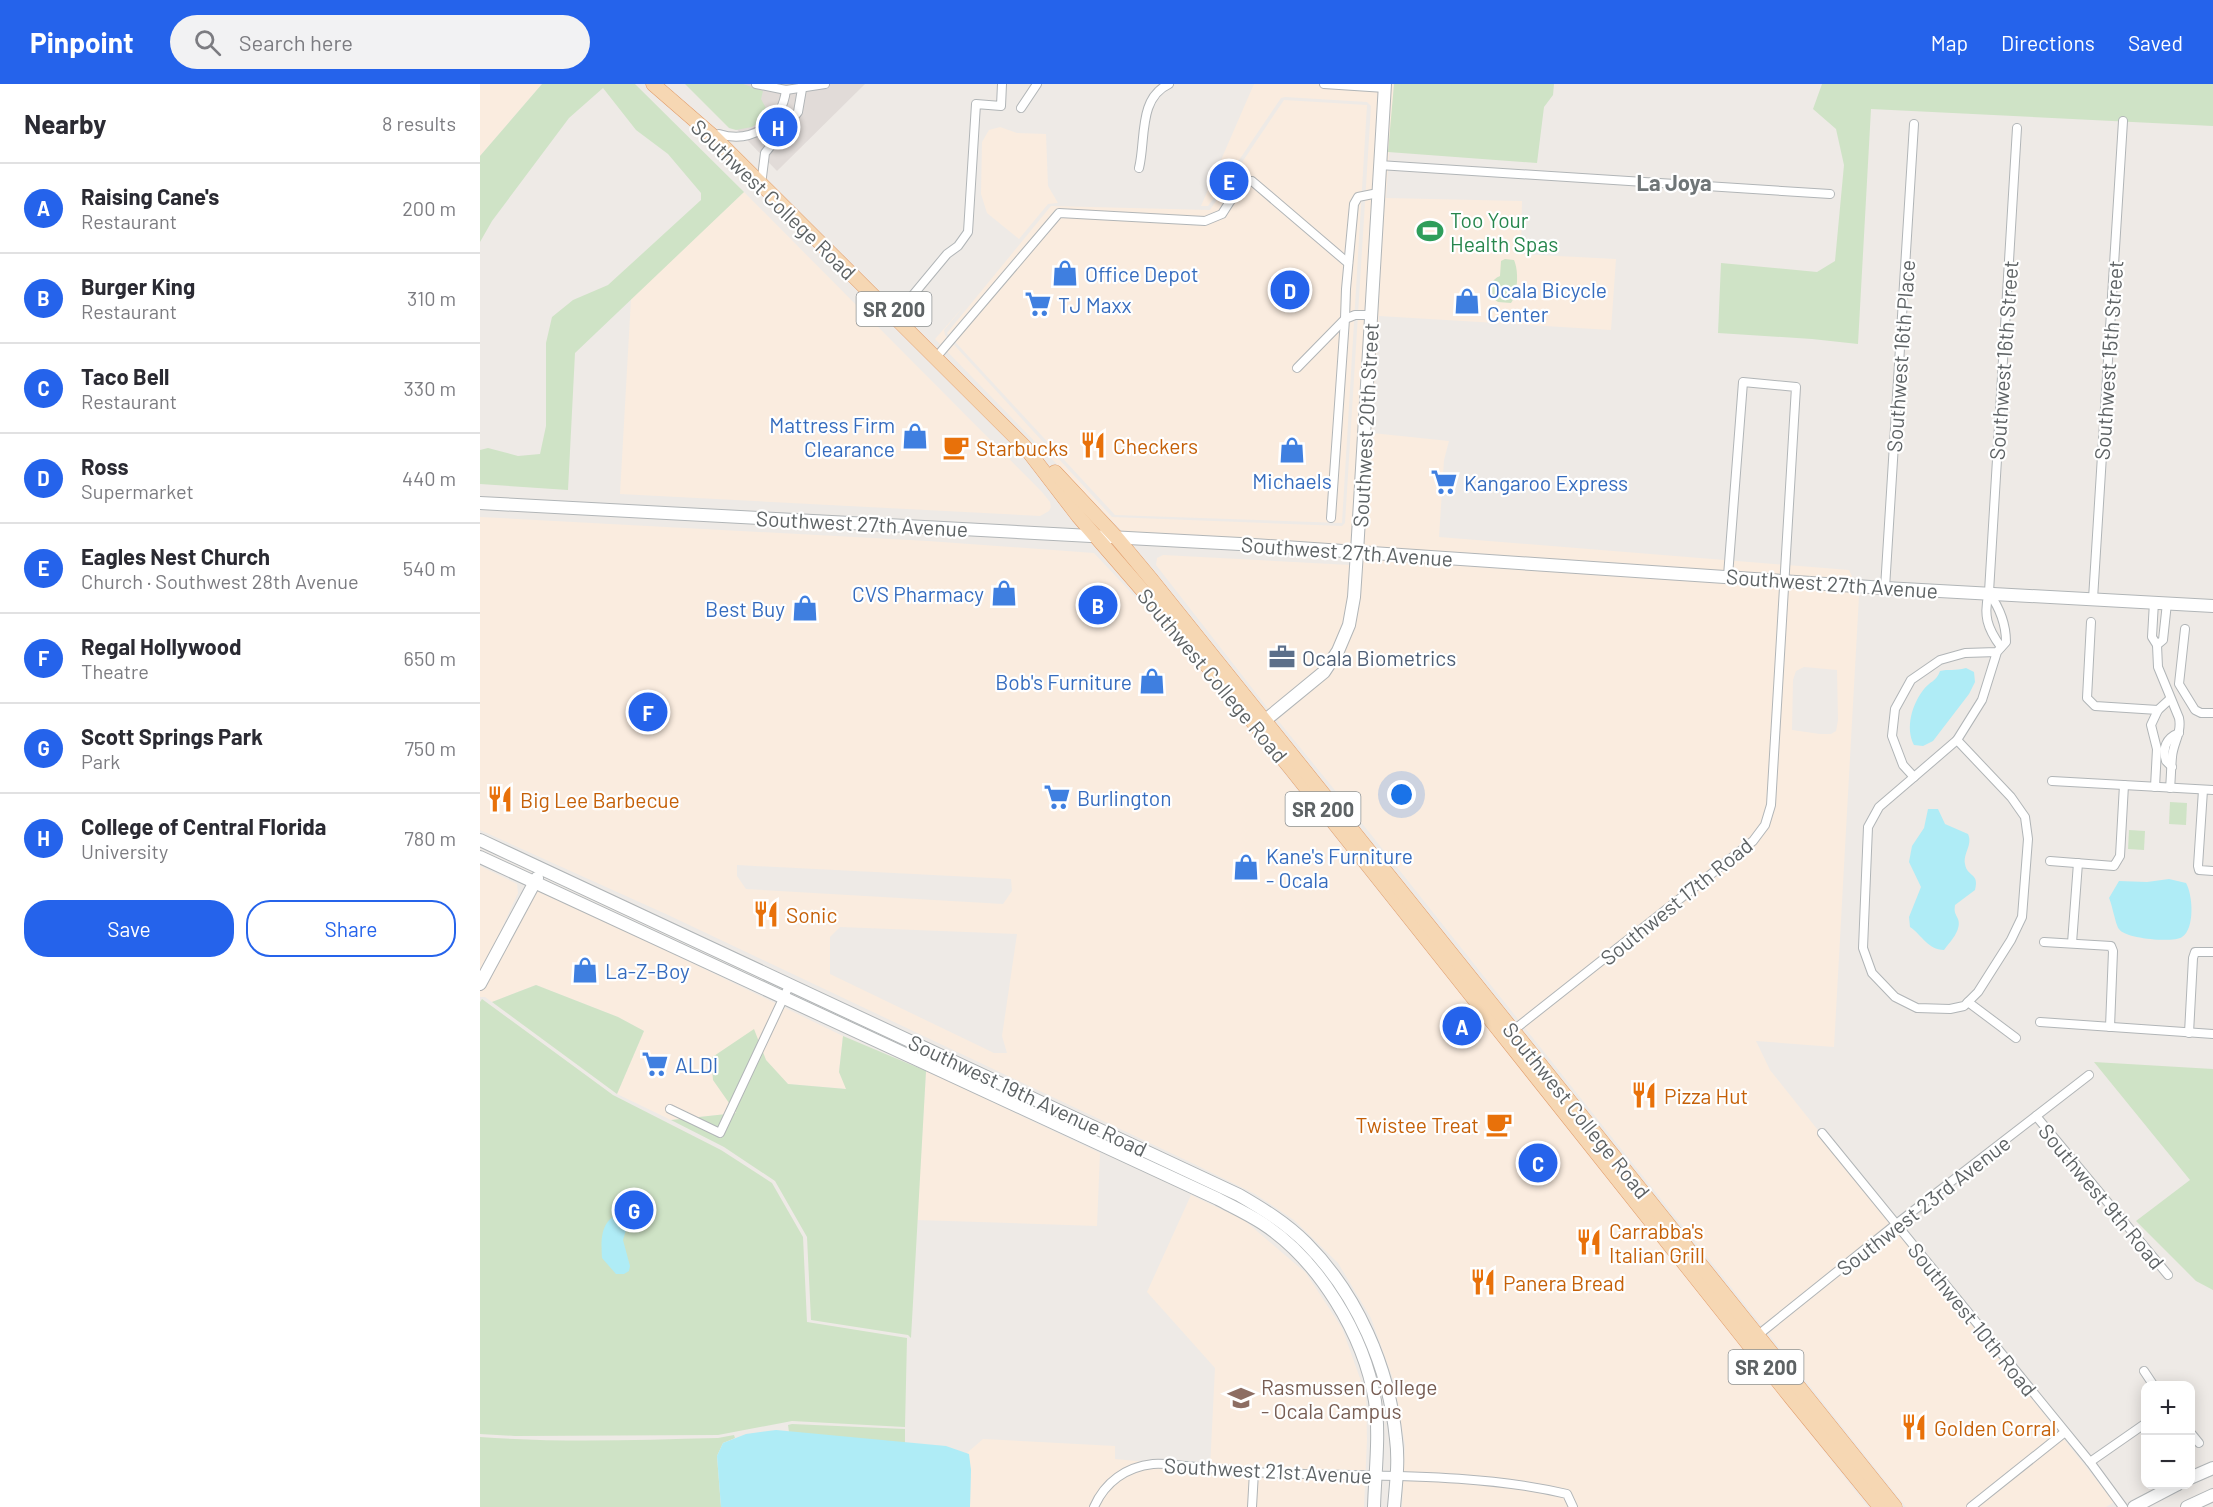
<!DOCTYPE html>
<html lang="en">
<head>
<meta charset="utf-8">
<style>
  body { margin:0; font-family:Barlow,sans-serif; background:#f2f2f3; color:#2b2b33 }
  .controls { position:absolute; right:18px; bottom:18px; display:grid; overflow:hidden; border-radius:12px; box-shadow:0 3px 15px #0003 }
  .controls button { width:54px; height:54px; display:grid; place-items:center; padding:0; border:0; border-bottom:2px solid #e1e1e2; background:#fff; color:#2b2b33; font:30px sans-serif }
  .you { position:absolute; left:922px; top:711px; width:21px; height:21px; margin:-15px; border:4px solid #fff; border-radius:50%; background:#1a73e8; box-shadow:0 0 0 9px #1a73e833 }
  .badge { display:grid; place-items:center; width:39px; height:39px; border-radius:50%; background:#2563eb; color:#fff; font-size:20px; font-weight:700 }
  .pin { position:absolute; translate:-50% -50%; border:3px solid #fff; box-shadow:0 2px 6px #0006 }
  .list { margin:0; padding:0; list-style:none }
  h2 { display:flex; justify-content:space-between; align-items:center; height:78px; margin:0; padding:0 24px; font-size:26px }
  h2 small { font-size:20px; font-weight:400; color:#7c7c81 }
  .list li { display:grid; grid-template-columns:39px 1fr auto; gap:18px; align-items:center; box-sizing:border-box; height:90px; padding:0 24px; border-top:2px solid #e1e1e2 }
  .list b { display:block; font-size:22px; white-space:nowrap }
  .list p { margin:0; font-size:20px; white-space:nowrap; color:#7c7c81 }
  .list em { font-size:20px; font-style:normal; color:#7c7c81 }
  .actions { display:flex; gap:12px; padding:18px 24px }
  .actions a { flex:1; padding:14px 0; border:2px solid #2563eb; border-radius:24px; text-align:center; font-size:21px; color:#2563eb }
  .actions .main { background:#2563eb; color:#fff }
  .icon { flex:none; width:33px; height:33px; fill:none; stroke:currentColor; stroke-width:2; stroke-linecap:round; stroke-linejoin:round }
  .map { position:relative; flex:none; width:1733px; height:1423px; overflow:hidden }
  header { display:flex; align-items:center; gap:36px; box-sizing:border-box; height:84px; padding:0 30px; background:#2563eb; color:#fff }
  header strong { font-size:28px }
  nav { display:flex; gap:33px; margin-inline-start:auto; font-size:21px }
  .search { width:420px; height:54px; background:#f2f2f3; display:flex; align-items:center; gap:15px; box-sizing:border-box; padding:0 21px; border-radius:33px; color:#7c7c81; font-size:22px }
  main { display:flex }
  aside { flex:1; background:#fff }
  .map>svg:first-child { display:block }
  .commercial { fill:#faecdf; fill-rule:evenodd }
  .education { fill:#e1dbd8 }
  .green { fill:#cfe3c6 }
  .water { fill:#afecf6 }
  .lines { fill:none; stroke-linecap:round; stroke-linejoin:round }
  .street-casing { stroke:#b1b5b7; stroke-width:10 }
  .secondary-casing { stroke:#b1b5b7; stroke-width:14 }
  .primary-casing { stroke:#e29d6b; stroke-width:15 }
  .street { stroke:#fff; stroke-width:8 }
  .secondary { stroke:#fff; stroke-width:12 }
  .primary { stroke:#f6d7b3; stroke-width:14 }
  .labels { text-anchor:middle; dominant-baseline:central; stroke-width:4.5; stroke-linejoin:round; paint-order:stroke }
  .shield { fill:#fff; stroke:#8e9293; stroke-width:1.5 }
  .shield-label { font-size:20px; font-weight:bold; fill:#5e6365 }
  .street-label { font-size:21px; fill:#5e6365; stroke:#fff }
  .leisure-label { font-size:21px; fill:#27864d; stroke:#fff; text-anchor:start }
  .shop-label { font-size:21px; fill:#366cbe; stroke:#fff; text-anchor:start }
  .food-label { font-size:21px; fill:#c56008; stroke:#fff; text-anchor:start }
  .service-label { font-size:21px; fill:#4e5e75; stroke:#fff; text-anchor:start }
  .education-label { font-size:21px; fill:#785e54; stroke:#fff; text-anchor:start }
  .neighbourhood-label { font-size:22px; font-weight:bold; fill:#6f7577; stroke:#fff }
</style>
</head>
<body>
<header>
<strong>Pinpoint</strong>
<div class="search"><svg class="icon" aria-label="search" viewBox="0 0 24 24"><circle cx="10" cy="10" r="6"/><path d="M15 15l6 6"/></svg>Search here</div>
<nav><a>Map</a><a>Directions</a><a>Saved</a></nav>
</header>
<main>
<aside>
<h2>Nearby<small>8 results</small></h2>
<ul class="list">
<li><span class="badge">A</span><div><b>Raising Cane's</b><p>Restaurant</p></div><em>200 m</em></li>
<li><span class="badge">B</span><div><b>Burger King</b><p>Restaurant</p></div><em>310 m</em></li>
<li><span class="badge">C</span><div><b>Taco Bell</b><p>Restaurant</p></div><em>330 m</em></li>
<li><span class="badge">D</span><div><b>Ross</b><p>Supermarket</p></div><em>440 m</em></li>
<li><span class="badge">E</span><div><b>Eagles Nest Church</b><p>Church · Southwest 28th Avenue</p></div><em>540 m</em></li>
<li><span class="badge">F</span><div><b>Regal Hollywood</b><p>Theatre</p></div><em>650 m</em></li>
<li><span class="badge">G</span><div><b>Scott Springs Park</b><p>Park</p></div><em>750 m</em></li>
<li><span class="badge">H</span><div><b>College of Central Florida</b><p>University</p></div><em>780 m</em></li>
</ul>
<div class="actions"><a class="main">Save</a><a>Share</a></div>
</aside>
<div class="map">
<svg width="1733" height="1423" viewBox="0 0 1733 1423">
  <rect width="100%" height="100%" fill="#eeeae6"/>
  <g class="commercial">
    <polygon points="0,0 62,0 0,72"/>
    <polygon points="774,0 901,0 873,463 644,449 455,255 485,221 464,246 465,251 632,433 862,442 865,439 891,22 887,18 805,13 801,14 728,122 721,122"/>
    <polygon points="910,0 914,0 906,114 1042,117 1041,170 1136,175 1131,246 899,232 892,349 969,357 964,376 959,453 1369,486 1374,497 882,464"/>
    <polygon points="804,16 887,21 862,439 635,431 467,249 571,122 730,126"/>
    <polygon points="520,43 537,49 566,50 568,102 578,119 568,120 539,155 507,129 501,110 502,58 509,46"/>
    <polygon points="264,108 562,408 570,418 571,423 569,427 560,432 140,410 151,215"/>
    <path d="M0,433L448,457L614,469L708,569L1241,1236L1388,1423H922L925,1361L914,1298L891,1234L858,1179L814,1136L775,1110L712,1079L188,831L0,746ZM257,781L531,795L532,807L523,820L266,805L257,792ZM360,843L537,850L522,952L527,969H514L350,890V853Z"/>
    <polygon points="683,471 870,481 869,513 864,540 854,565 840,585 790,627 676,481 677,474"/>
    <path d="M882,472L1377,506L1379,512L1354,963L1276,957L1290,986L1634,1418L1626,1423H1426L889,748L796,634L862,569ZM1324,583L1357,586L1358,636L1356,647L1351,650H1340L1312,646L1313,596L1316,587Z"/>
    <polygon points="0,782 37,800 38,809 0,892"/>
    <polygon points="57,804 363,952 359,988 367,1005 308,1000 286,976 274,946 233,996 257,1029 191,1036 137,1010 164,947 138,933 56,901 12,918 5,913 0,913 0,907 12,890"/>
    <polygon points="446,987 620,1069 617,1142 437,1136"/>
    <polygon points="711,1111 764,1136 826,1189 862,1244 886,1311 887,1356 884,1423 490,1423 491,1386 487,1369 503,1355 635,1362 635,1375 730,1384 735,1284 667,1208"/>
  </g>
  <polygon class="education" points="213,0 385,0 297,87"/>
  <g class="green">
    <polygon points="62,0 155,0 264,108 95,269 88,406 0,400 0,366 8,364 38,372 60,370 66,342 66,259 72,233 93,216 128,201 221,116 221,109 188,70 156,46 123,4 89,34 12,137 0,158 0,72"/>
    <polygon points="205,0 263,0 283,7 281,15 288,28 288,32 272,43 256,46 249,44"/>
    <polygon points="914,0 1074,0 1073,11 1064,23 1057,79 908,68"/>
    <polygon points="1342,0 1733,0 1733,42 1391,25 1378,260 1332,255 1238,249 1241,179 1337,188 1355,177 1364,81 1356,45 1333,25"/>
    <path d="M1025,175L1034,176C1039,187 1038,210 1031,219L1018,218L1009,212C1009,202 1011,196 1020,192L1021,177Z"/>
    <polygon points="1690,718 1707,719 1706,741 1689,740"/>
    <polygon points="1649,746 1665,747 1664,766 1648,765"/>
    <polygon points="56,901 138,933 164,947 137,1010 12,918"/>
    <polygon points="2,915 133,1011 241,1066 292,1099 323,1153 327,1238 427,1254 425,1343 312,1337 238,1351 35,1352 0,1350 0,918"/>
    <polygon points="274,945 286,976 308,1000 366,1005 359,988 363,952 446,987 431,1254 428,1251 331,1236 327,1153 295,1097 244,1063 191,1036 256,1029 233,996 231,974"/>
    <polygon points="1614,978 1733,985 1733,1206 1716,1197 1656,1137 1710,1096"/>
    <polygon points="312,1340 425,1345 425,1359 309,1348 308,1341"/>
    <path d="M254,1351L255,1354L243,1359L237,1372L241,1423H0V1353C79,1359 159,1356 238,1354Z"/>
  </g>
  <g class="water">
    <path d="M1486,584L1494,588L1495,598L1489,610L1453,657L1443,662L1434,661C1425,644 1432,620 1444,605C1449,598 1457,597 1460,587C1468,585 1475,587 1486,584Z"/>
    <path d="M1448,725H1458L1465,740L1488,750C1493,761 1483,769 1485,780C1487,793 1500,789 1495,806L1475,821C1474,828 1475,829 1478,835C1482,846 1470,858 1464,866C1448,866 1442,851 1430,843L1429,833L1441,803L1429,778L1432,762L1444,744Z"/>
    <path d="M1689,795L1706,799C1713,811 1715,845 1702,853C1694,859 1645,855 1639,845C1636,842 1632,820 1629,814L1639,797L1667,798Z"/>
    <path d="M138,1130L149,1136L143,1156L150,1182L149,1187L144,1190H136L122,1174C121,1157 120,1138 138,1130Z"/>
    <polygon points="296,1346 466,1362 489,1370 491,1386 490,1423 241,1423 237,1372 243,1359 266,1350"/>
  </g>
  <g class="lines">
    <g class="street-casing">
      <g id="street">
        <polyline points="276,0 306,6 345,0"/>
        <polyline points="844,0 905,4"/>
        <polyline points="541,24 557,0"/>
        <path d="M239,50C271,60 302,40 306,6"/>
        <polyline points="899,81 1350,110"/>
        <path d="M659,84C666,56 658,14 689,0"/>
        <polyline points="282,93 285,69 318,28 322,5"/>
        <polyline points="418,229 467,170 478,162 488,148 496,20 521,22 522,0"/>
        <polyline points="459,270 579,129 725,137 742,130 763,97 772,97 868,179"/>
        <polyline points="817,284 865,235 875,231 891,231"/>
        <polyline points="851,434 865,235 866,205 874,120 878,113 898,109"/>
        <polyline points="1405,504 1434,40"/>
        <path d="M1509,509C1519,523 1526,540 1526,558L1517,568L1485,569L1460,576L1431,596L1415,625L1412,652L1423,681L1434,693L1399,723L1388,743L1383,864L1392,889L1415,913L1437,924L1470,925L1484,922L1498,908L1531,856L1542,833L1548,755L1545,733L1531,713L1477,656L1502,616L1517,568"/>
        <polyline points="1613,515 1643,37"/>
        <polyline points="1674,518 1672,553 1677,561 1683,556 1687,519"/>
        <polyline points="1611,538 1607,614 1615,622 1678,626"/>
        <polyline points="1705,545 1699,600 1715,626 1721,629 1733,629"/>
        <path d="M1677,561L1678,583L1699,634C1702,649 1693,659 1692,673C1691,683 1691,694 1690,704"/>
        <path d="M1521,563C1507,544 1503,531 1509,508L1537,44"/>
        <path d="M1692,683L1686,677C1682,664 1686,654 1699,649"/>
        <polyline points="1434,693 1477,656"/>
        <polyline points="1572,697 1733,706"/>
        <polyline points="1675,703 1677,665 1671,641 1678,626 1690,615"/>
        <polyline points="1723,706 1718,782 1719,786 1733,787"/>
        <polyline points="1570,777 1634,782 1640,772 1644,701"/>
        <polyline points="1564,858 1631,862 1633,867 1630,943"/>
        <polyline points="1592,859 1598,779"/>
        <polyline points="1488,918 1536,954"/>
        <polyline points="1560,938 1733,950"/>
        <polyline points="1030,949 1273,757 1285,741 1291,721 1316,303 1263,298 1248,492"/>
        <polyline points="1709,949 1713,874 1715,868 1733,868"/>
        <polyline points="190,1025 240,1049 310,900"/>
        <polyline points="1556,1032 1688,1191"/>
        <polyline points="1342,1049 1610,1378 1643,1423"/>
        <polyline points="1278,1251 1415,1141 1609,991"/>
        <polyline points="1664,1287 1674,1302"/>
        <polyline points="1710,1348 1719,1359"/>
        <polyline points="1610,1378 1666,1339"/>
        <path d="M614,1423C625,1398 646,1383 673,1380C683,1379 695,1381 705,1382C728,1384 751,1386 773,1388C877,1394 985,1386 1087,1410L1093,1423"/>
        <polyline points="772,1423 774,1388"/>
        <polyline points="1491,1423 1585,1348"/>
      </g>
    </g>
    <g class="secondary-casing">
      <g id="secondary">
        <polyline points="0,419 760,460 1405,504 1733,522"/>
        <polyline points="777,643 844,588 858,567 869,541 874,513 877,468 905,0"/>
        <path d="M0,756L759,1111C783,1125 806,1139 826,1159C877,1210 909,1283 916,1355C919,1377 916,1400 914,1423"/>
        <path d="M0,773L738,1115C753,1123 768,1130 782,1139C839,1176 884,1251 895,1317C900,1351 895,1389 894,1423"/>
        <polyline points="0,900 57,794"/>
        <polyline points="1710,1394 1733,1384"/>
        <polyline points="1654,1423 1698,1400"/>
        <polyline points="1707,1423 1733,1411"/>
      </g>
    </g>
    <g class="primary-casing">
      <g id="primary">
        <polyline points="173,0 234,53 545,363 598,432 715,567 812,686 1312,1315 1400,1423"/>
        <polyline points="575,388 636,453 671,495 1415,1423"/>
      </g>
    </g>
    <use href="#street" class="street"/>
    <use href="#secondary" class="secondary"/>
    <use href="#primary" class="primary"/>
  </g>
  <defs>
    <g id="stadium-bare" transform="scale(2.07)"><path d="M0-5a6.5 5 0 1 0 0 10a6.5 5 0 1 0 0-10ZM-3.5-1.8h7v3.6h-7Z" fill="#2e9e5b" stroke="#fff" stroke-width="2.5" paint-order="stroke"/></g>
    <g id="shop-bare" transform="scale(2.07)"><path d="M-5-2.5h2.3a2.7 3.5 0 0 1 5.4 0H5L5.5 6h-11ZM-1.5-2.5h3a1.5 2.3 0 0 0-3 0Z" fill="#3f7fe0" stroke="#fff" stroke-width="2.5" paint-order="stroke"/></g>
    <g id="supermarket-bare" transform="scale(2.07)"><path d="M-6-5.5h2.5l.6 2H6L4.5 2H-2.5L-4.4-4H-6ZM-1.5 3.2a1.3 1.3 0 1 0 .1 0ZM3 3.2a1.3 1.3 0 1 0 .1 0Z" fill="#3f7fe0" stroke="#fff" stroke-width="2.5" paint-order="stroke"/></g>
    <g id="restaurant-bare" transform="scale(2.07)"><path d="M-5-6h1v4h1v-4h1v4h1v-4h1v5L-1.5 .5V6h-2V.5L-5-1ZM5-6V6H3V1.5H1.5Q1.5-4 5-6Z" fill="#e8710a" stroke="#fff" stroke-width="2.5" paint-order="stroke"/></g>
    <g id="cafe-bare" transform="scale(2.07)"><path d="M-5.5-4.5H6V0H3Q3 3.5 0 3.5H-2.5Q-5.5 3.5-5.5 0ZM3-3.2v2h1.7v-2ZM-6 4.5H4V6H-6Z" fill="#e8710a" stroke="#fff" stroke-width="2.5" paint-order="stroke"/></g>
    <g id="office-bare" transform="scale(2.07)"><path d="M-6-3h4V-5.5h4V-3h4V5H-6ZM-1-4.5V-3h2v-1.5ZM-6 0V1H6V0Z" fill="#5c6f8a" stroke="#fff" stroke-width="2.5" paint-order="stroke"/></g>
    <g id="school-bare" transform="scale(2.07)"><path d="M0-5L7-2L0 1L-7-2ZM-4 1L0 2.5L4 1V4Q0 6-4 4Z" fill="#8d6e63" stroke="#fff" stroke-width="2.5" paint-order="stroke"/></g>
  </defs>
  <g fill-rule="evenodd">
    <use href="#stadium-bare" x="950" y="147"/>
    <use href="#shop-bare" x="585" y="189"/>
    <use href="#shop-bare" x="987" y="217"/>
    <use href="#supermarket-bare" x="558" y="220"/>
    <use href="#shop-bare" x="435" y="352"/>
    <use href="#restaurant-bare" x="613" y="361"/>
    <use href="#cafe-bare" x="476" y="363"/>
    <use href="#shop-bare" x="812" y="366"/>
    <use href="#supermarket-bare" x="964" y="398"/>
    <use href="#shop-bare" x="524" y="509"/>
    <use href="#shop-bare" x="325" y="524"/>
    <use href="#office-bare" x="802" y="573"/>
    <use href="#shop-bare" x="672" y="597"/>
    <use href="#supermarket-bare" x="577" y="713"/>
    <use href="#restaurant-bare" x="20" y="715"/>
    <use href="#shop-bare" x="766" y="783"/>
    <use href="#restaurant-bare" x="286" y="830"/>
    <use href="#shop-bare" x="105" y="886"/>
    <use href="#supermarket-bare" x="175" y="980"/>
    <use href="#restaurant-bare" x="1164" y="1011"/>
    <use href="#cafe-bare" x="1019" y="1040"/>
    <use href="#restaurant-bare" x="1109" y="1158"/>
    <use href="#restaurant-bare" x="1003" y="1198"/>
    <use href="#school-bare" x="761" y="1314"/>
    <use href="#restaurant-bare" x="1434" y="1343"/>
  </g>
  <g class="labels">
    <g class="shield">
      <rect x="376.5" y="208" width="75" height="34" rx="4.5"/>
      <rect x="805.5" y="708" width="75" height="34" rx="4.5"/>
      <rect x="1248.5" y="1266" width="75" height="34" rx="4.5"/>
    </g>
    <g class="shield-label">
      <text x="414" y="225">SR 200</text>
      <text x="843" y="725">SR 200</text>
      <text x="1286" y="1283">SR 200</text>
    </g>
    <g class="street-label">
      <text transform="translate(294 115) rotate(44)">Southwest College Road</text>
      <text transform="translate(1420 272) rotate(-86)">Southwest 16th Place</text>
      <text transform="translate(1523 276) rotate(-86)">Southwest 16th Street</text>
      <text transform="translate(1628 276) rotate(-86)">Southwest 15th Street</text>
      <text transform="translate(885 341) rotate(-87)">Southwest 20th Street</text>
      <text transform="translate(382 439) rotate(3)">Southwest 27th Avenue</text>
      <text transform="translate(867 467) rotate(4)">Southwest 27th Avenue</text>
      <text transform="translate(1352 499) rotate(4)">Southwest 27th Avenue</text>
      <text transform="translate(733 591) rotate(50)">Southwest College Road</text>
      <text transform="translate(1196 817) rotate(-39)">Southwest 17th Road</text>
      <text transform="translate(548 1011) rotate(25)">Southwest 19th Avenue Road</text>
      <text transform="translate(1097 1026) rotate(51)">Southwest College Road</text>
      <text transform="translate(1622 1112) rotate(50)">Southwest 9th Road</text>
      <text transform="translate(1443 1121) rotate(-38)">Southwest 23rd Avenue</text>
      <text transform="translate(1493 1235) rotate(51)">Southwest 10th Road</text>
      <text transform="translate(788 1386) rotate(3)">Southwest 21st Avenue</text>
    </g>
    <g class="leisure-label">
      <text x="970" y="135">Too Your<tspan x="970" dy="24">Health Spas</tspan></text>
    </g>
    <g class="shop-label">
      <text x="605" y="189">Office Depot</text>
      <text x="1007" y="205">Ocala Bicycle<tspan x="1007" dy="24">Center</tspan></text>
      <text x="578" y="220">TJ Maxx</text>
      <text x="415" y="340" text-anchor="end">Mattress Firm<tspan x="415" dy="24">Clearance</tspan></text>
      <text x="812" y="396" text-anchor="middle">Michaels</text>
      <text x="984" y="398">Kangaroo Express</text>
      <text x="504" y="509" text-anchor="end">CVS Pharmacy</text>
      <text x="305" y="524" text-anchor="end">Best Buy</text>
      <text x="652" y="597" text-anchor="end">Bob's Furniture</text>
      <text x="597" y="713">Burlington</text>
      <text x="786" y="771">Kane's Furniture<tspan x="786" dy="24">- Ocala</tspan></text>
      <text x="125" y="886">La-Z-Boy</text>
      <text x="195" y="980">ALDI</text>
    </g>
    <g class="food-label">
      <text x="633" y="361">Checkers</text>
      <text x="496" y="363">Starbucks</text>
      <text x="40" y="715">Big Lee Barbecue</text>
      <text x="306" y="830">Sonic</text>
      <text x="1184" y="1011">Pizza Hut</text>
      <text x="999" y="1040" text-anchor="end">Twistee Treat</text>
      <text x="1129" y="1146">Carrabba's<tspan x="1129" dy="24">Italian Grill</tspan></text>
      <text x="1023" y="1198">Panera Bread</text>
      <text x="1454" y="1343">Golden Corral</text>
    </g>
    <g class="service-label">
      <text x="822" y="573">Ocala Biometrics</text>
    </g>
    <g class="education-label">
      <text x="781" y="1302">Rasmussen College<tspan x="781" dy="24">- Ocala Campus</tspan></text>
    </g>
    <g class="neighbourhood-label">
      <text x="1194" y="98">La Joya</text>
    </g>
  </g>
</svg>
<div class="controls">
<button>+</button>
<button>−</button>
</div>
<div class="you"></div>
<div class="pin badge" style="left:982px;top:942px">A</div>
<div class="pin badge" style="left:618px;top:521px">B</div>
<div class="pin badge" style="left:1058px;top:1079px">C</div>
<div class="pin badge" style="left:810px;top:206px">D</div>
<div class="pin badge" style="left:749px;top:97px">E</div>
<div class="pin badge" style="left:168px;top:628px">F</div>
<div class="pin badge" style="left:154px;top:1126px">G</div>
<div class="pin badge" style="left:298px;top:43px">H</div>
</div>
</main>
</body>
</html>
